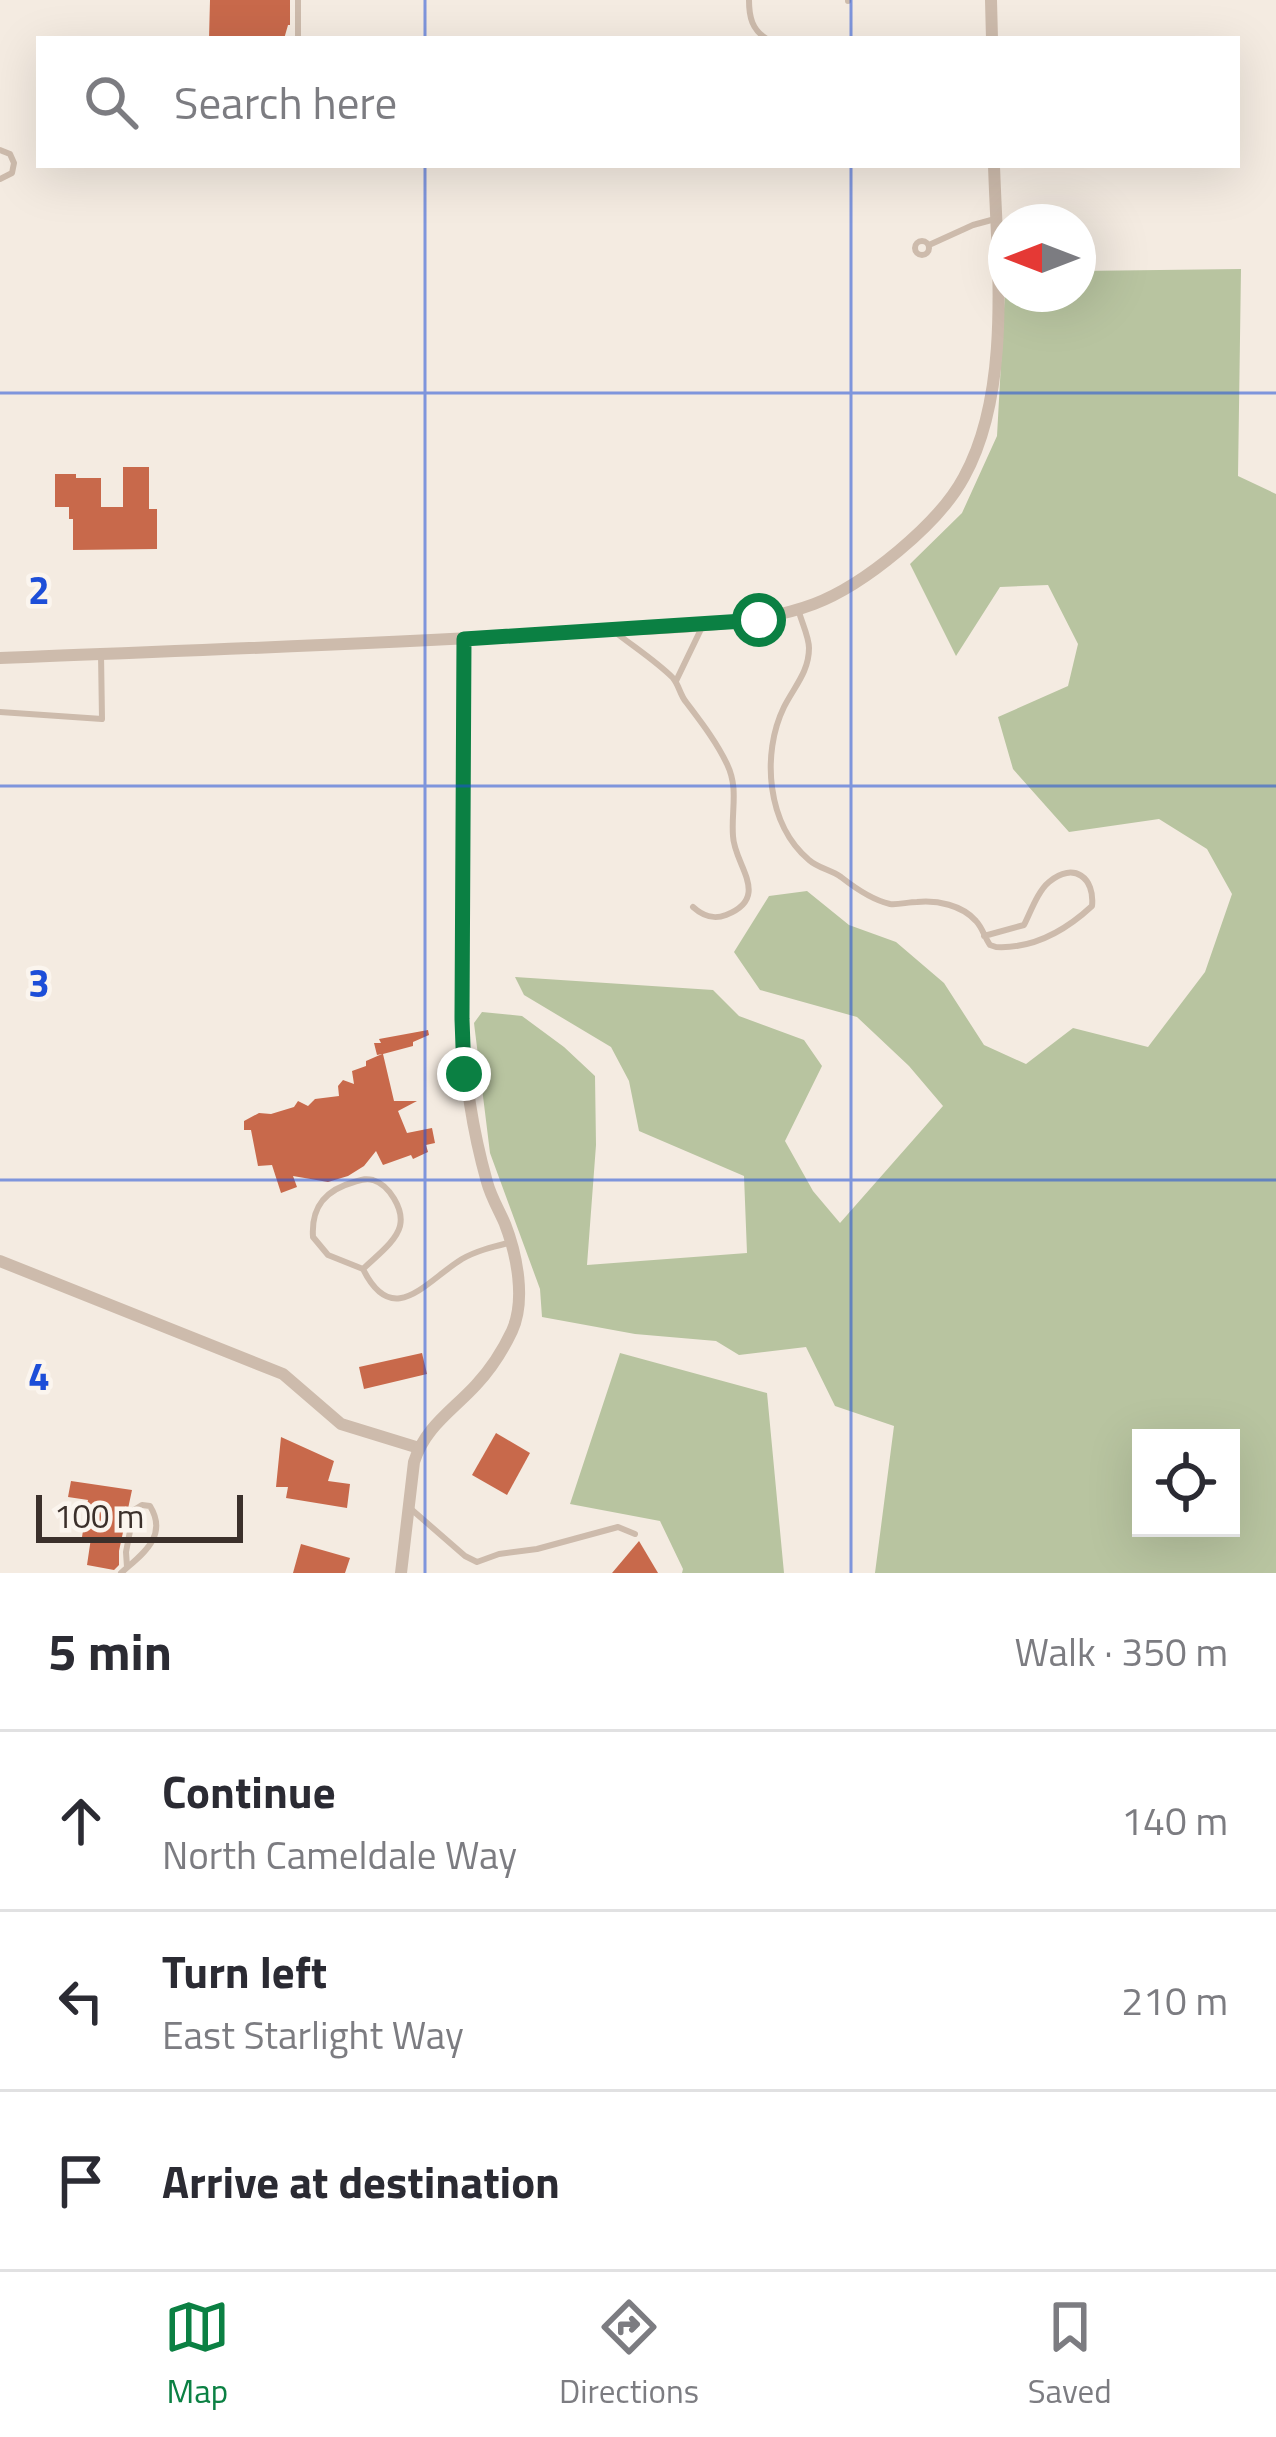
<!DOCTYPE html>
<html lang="en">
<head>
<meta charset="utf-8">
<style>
  body { margin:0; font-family:"Titillium Web",sans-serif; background:#f7f7f7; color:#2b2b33 }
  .controls { position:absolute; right:36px; bottom:36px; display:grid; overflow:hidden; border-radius:0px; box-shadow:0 12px 48px #0002 }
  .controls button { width:108px; height:108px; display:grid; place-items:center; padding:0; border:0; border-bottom:3px solid #e1e1e2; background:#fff; color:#2b2b33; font:60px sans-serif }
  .compass { position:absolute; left:988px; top:204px; width:108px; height:108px; border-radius:50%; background:#fff; box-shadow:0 12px 48px #0002; rotate:270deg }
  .scale { position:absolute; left:36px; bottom:30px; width:207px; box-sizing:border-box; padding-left:12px; border:6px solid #3b302b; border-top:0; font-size:33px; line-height:42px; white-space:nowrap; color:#3b302b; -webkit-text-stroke:9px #fbf5ee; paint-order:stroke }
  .stop { position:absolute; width:36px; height:36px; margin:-27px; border:9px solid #0b8043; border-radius:50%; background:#fff }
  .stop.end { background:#0b8043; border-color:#fff; box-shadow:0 3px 12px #0008 }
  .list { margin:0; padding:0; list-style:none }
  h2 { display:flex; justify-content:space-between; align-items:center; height:156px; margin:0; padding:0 48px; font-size:51px }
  h2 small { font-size:39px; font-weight:400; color:#7c7c81 }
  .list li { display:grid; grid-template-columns:78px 1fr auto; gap:36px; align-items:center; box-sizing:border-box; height:180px; padding:0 48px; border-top:3px solid #e1e1e2 }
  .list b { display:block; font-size:45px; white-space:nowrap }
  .list p { margin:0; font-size:39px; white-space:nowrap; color:#7c7c81 }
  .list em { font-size:39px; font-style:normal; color:#7c7c81 }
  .icon { flex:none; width:66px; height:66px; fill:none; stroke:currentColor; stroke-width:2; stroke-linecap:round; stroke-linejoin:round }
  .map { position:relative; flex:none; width:1276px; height:1573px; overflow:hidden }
  .search { position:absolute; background:#fff; box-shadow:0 12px 48px #0002; left:36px; right:36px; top:36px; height:132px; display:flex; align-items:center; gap:30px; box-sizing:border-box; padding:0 42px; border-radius:0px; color:#7c7c81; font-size:45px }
  .sheet { height:696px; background:#fff }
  nav { display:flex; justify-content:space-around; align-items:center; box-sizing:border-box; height:168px; border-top:3px solid #e1e1e2; background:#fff; font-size:33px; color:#7c7c81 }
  nav a { display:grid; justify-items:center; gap:6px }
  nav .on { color:#0b8043 }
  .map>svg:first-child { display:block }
  .green { fill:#b8c4a0; fill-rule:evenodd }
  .building { fill:#c8694b }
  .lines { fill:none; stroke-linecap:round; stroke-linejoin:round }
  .lane { stroke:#cdbbac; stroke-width:6 }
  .street { stroke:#cdbbac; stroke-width:12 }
  .route { stroke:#0b8043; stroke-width:15 }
  .grid { fill:none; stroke:#1d4ed8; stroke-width:3; stroke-opacity:0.55 }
  .grid-label { font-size:39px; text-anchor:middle; font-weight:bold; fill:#1d4ed8; stroke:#fbf5ee; stroke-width:9; stroke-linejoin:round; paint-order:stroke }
</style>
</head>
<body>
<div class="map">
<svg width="1276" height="1573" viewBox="0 0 1276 1573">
  <rect width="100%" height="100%" fill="#f4ebe1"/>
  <g class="green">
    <path d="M1241,269L1238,476L1276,494V1573H875L894,1426L835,1406L806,1347L739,1355L716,1341L635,1334L542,1317L540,1289L490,1153L474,1023L482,1012L522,1016L564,1047L595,1076L596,1145L587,1265L747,1253L744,1176L639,1131L629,1081L611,1047L524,995L515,977L713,990L739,1016L804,1040L822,1066L785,1141L813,1191L840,1223L943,1106L909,1066L857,1017L760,990L734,952L769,896L807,891L849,925L896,942L944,983L984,1045L1026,1064L1073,1028L1148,1047L1205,972L1232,894L1207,849L1159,819L1069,832L1013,769L998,717L1068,686L1078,644L1048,585L1000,587L956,656L910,564L962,513L997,436L1006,272V294H1078V271ZM1141,1438H1231V1528H1141Z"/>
    <polygon points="620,1353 767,1393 784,1573 682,1573 683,1569 660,1521 570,1504"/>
  </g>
  <g class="building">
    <polygon points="210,0 290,0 290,25 288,25 284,39 209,39"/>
    <polygon points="123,467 149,467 149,509 157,509 157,549 73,550 73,519 69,519 69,507 55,507 55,474 76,474 76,478 101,478 101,507 123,507"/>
    <polygon points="428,1030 429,1035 413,1042 413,1046 383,1054 394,1101 417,1101 398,1111 407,1133 432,1128 435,1143 426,1145 428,1152 413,1159 411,1155 383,1165 376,1151 364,1166 348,1176 328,1182 293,1176 297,1187 281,1193 272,1165 258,1166 251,1130 244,1130 244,1121 259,1113 271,1114 294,1107 298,1101 308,1106 315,1099 339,1096 338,1086 343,1080 354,1084 352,1071 366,1066 366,1061 382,1054 377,1055 374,1043 381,1043 379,1039"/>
    <polygon points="422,1353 427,1374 364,1389 359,1367"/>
    <polygon points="496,1433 530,1453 507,1495 472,1475"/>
    <polygon points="281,1437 334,1461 328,1481 350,1484 347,1508 286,1498 288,1487 276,1487"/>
    <polygon points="71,1481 132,1490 119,1551 119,1565 114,1570 87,1565 91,1538 82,1537 88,1500 68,1497"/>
    <polygon points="639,1541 658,1573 612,1573"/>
    <polygon points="301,1544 350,1558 345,1573 293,1573"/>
  </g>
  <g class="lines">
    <g class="lane">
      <path d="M749,0C749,17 752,30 767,39"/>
      <polyline points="848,0 848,1"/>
      <polyline points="298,39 298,0"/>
      <polyline points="0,150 10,154 14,163 12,173 0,179"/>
      <circle cx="922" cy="248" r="7"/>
      <polyline points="929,245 973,225 995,219"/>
      <path d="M799,612C802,623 809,637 809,648C809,672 794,687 784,707C761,754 767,825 809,860C818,868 831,870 841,877C855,888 872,900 890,904C898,905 908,902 917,902C937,900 962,905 976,921C982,927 985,938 990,945L996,947C1034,949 1065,931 1092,906C1095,878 1074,861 1049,882C1038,891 1031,911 1024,925L984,936"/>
      <path d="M615,632C634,647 656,661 673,678C679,685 680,695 686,702C701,722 716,741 727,764C739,789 731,810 733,836C734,865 772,897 726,915C713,920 703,916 693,907"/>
      <polyline points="676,681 703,625"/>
      <polyline points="0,712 102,719 101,654"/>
      <path d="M363,1269C375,1257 396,1242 400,1226C404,1209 389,1185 373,1180C365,1178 361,1180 354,1182C325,1190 311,1207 313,1237L328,1255L363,1269C393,1330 426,1281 462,1259C476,1251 492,1247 508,1243"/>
      <polyline points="411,1509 465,1556 477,1562 499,1554 537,1549 618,1527 635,1534"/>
      <path d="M121,1573C141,1555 169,1537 150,1506L142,1505L134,1510L126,1552L127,1567"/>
    </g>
    <g class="street">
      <polyline points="991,0 992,39"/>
      <path d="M0,658C193,650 387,644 580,632C652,627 748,629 814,604C864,585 939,524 964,477C1012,390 997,262 994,165"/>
      <polyline points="0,1261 283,1374 341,1424 419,1448"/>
      <path d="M401,1573L414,1462C425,1427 452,1411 476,1385C490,1370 503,1350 512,1331C526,1300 517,1255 505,1224C499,1210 491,1197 487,1182C472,1129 464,1074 462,1019L463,639"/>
    </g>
  </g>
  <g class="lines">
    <polyline class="route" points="464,1074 462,1019 464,639 759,620"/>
  </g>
  <path class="grid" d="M425,0V39M851,0V39M425,165V1573M851,165V1573M0,393H1276M0,786H1276M0,1180H1276"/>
  <g class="grid-label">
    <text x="39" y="604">2</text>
    <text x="39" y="997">3</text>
    <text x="39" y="1390">4</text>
  </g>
</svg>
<div class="controls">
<button><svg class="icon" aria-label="locate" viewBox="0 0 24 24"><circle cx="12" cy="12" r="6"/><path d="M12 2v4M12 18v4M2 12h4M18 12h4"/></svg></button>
</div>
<svg class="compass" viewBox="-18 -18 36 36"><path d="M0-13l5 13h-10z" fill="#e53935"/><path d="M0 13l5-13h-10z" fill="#7c7c81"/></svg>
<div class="scale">100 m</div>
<div class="stop" style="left:759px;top:620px"></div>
<div class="stop end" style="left:464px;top:1074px"></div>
<div class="search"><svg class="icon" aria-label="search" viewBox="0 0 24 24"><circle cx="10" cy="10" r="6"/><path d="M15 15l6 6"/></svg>Search here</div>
</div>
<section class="sheet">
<h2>5 min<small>Walk · 350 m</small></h2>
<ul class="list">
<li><svg class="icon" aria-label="ahead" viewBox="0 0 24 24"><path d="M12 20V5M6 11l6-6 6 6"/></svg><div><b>Continue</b><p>North Cameldale Way</p></div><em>140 m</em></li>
<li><svg class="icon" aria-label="left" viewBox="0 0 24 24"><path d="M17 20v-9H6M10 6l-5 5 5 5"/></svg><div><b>Turn left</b><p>East Starlight Way</p></div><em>210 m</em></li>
<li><svg class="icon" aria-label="arrive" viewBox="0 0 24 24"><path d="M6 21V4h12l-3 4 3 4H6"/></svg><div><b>Arrive at destination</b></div></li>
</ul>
</section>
<nav>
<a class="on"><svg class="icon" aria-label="map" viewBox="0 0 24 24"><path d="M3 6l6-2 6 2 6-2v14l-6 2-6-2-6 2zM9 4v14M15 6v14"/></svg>Map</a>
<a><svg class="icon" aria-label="directions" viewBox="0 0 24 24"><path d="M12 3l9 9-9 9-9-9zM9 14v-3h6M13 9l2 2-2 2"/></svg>Directions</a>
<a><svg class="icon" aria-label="saved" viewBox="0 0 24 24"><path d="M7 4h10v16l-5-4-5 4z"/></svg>Saved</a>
</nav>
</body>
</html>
